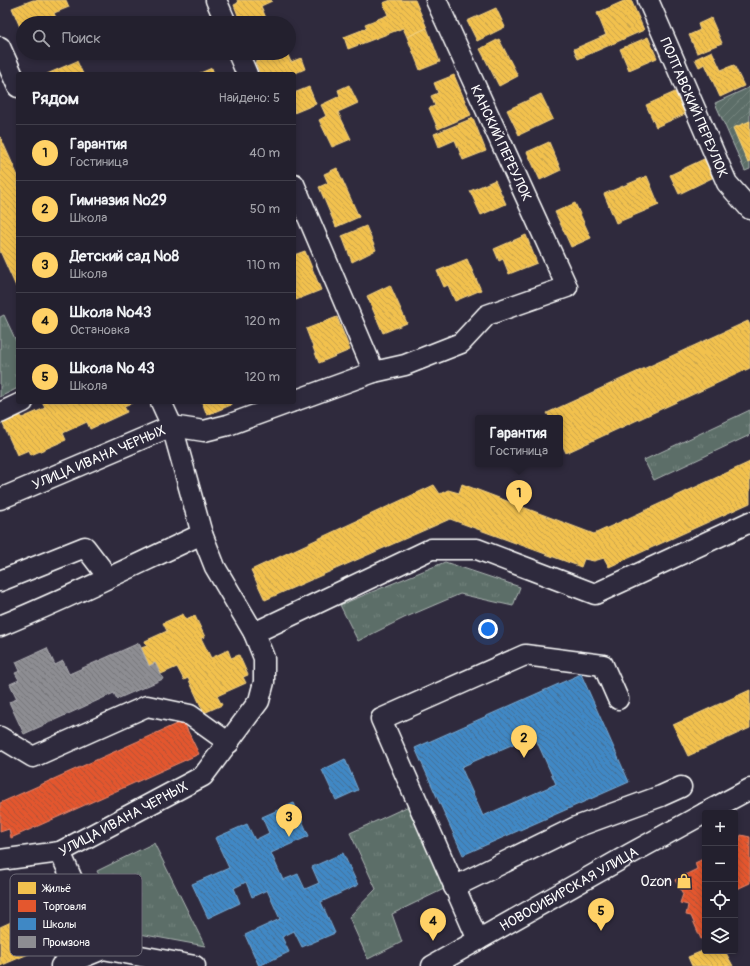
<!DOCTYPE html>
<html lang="ru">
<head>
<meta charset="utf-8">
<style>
  body { margin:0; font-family:Pangolin,sans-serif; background:#2b2836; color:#f1f3f6 }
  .controls { position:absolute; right:12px; bottom:12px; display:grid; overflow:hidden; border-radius:4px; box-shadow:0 2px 6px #0003 }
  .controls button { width:36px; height:36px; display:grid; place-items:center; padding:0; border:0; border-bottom:1px solid #403e4a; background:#23202e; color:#f1f3f6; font:20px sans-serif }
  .you { position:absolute; left:488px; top:629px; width:14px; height:14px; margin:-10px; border:3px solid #fff; border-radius:50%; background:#1a73e8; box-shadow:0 0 0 6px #1a73e833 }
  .badge { display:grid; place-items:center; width:26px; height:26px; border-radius:50%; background:#ffd166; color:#111; font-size:13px; font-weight:700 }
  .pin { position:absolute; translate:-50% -33px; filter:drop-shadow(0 1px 2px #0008) }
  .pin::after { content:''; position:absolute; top:21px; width:14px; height:12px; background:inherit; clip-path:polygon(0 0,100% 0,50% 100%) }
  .popup { position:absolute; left:475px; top:415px; width:88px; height:52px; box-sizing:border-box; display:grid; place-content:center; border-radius:4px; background:#23202e; filter:drop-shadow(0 1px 3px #0005); font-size:13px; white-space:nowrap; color:#a3a3aa }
  .popup b { font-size:15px; color:#f1f3f6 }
  .popup::after { content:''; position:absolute; left:50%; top:100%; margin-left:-8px; border:8px solid transparent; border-top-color:#23202e }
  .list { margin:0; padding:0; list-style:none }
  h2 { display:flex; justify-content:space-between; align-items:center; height:52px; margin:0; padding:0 16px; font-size:17px }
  h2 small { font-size:13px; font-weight:400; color:#a3a3aa }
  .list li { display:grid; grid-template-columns:26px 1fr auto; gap:12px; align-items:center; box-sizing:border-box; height:56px; padding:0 16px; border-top:1px solid #403e4a }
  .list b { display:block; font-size:15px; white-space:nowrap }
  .list p { margin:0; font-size:13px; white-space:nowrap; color:#a3a3aa }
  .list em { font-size:13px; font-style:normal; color:#a3a3aa }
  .icon { flex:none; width:22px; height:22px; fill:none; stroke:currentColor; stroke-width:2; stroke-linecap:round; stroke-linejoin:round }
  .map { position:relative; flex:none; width:750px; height:966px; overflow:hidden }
  .search { position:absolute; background:#23202e; box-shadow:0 2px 6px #0003; left:16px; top:16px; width:280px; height:44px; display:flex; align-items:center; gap:10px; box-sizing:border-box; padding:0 14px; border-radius:22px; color:#a3a3aa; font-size:15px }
  .panel { position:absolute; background:#23202e; box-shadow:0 2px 6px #0003; left:16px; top:72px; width:280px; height:332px; border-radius:4px }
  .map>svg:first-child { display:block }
  .park { fill:url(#park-tufts); stroke:#adb6b3 }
  .garden { fill:url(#garden-furrows); stroke:#adb6b3 }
  .homes { fill:url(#homes-back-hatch); stroke:#f6d483 }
  .shops { fill:url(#shops-back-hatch); stroke:#ec896d }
  .schools { fill:url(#schools-back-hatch); stroke:#79acd6; fill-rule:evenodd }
  .industry { fill:url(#industry-back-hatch); stroke:#afafb3 }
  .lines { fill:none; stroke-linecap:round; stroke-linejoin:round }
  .minor-casing { stroke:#fff; stroke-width:23 }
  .minor { stroke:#2f2a3d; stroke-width:20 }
  .labels { text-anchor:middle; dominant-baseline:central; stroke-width:4; stroke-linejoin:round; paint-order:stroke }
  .street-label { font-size:14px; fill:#fff; stroke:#2f2a3d }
  .poi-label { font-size:14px; fill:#fff; stroke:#2f2a3d; text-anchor:end }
  .key { fill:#2f2a3d; stroke:#6d6a77; stroke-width:1 }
  .key-label { font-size:11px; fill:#fff }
</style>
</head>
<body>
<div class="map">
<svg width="750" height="966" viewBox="0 0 750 966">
  <defs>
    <pattern id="park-tufts" width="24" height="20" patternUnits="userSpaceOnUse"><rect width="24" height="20" fill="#5b6e67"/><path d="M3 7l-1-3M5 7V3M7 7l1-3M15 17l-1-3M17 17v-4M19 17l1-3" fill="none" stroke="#74847e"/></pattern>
    <pattern id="garden-furrows" width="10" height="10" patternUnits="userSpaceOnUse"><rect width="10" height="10" fill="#5b6e67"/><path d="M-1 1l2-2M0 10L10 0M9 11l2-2" fill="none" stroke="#74847e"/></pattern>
    <pattern id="homes-back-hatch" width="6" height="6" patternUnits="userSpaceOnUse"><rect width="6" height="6" fill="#f2c14e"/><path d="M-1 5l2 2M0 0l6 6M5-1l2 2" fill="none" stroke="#c8a44e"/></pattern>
    <pattern id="shops-back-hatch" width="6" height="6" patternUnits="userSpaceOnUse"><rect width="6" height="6" fill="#e4572e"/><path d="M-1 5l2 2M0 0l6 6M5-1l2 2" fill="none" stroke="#af5338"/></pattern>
    <pattern id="schools-back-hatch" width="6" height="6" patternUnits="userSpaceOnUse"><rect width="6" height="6" fill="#3f88c5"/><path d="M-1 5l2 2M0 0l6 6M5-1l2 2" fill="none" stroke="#447095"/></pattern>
    <pattern id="industry-back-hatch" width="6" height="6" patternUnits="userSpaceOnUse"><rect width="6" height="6" fill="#8d8d92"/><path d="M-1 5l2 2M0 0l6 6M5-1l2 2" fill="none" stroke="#76767a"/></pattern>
  </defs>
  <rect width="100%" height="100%" fill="#2f2a3d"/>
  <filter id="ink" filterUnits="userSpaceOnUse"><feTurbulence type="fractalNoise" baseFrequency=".025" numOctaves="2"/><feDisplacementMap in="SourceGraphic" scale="8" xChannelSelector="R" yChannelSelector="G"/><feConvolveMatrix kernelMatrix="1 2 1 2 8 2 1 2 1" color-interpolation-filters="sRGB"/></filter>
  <g filter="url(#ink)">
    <g class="park">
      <polygon points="4,315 18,345 18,388 0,397 0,317"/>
      <polygon points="750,410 750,435 654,480 644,460"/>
      <polygon points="445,562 520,587 513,606 460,594 404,618 358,641 340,605"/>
      <polygon points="411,805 446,888 392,914 402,942 368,959 349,917 376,889 350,833"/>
      <polygon points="154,843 205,946 129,932 97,871"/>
    </g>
    <polygon class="garden" points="750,87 750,169 745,171 715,103"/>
    <g class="homes">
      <polygon points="33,0 66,0 69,7 54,13 56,18 45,23 23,23 22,32 12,8"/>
      <polygon points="237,0 271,0 272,1 261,6 266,18 254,23 241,23 234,5 238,3"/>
      <polygon points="391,0 415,0 427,28 407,37 403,28 348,49 344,37 367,28 365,24 388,15 383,3"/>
      <polygon points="626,0 631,0 644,30 578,59 574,49 606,35 597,13"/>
      <polygon points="496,8 505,27 477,41 467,21"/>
      <polygon points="198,16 201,23 180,23"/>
      <polygon points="711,18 722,43 697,53 689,35 700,30 698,24"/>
      <polygon points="427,28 440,62 420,70 407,37"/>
      <polygon points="648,37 657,58 629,70 620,49"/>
      <polygon points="499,39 518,76 499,86 480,49"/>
      <polygon points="712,51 721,70 734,65 744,86 720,97 705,64 699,67 695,59"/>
      <polygon points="260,53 287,53 291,62 301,58 305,69 293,74 260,74 255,62 263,59"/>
      <polygon points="77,61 83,74 47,74"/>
      <polygon points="212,68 214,74 198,74"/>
      <polygon points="454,75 471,115 438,129 429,108 435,106 431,96 438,93 434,83"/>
      <polygon points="349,85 358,103 338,112 351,139 332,147 319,120 326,116 321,105 340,96 338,90"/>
      <polygon points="309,87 316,104 294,113 294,93"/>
      <polygon points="675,92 685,114 656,127 646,105"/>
      <polygon points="541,94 553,119 519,135 507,110"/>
      <polygon points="473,118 486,151 463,160 455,140 439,147 434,134"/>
      <polygon points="750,121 750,162 748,163 733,128"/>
      <polygon points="0,136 18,176 18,291 0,251"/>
      <polygon points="549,142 561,170 540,180 527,152"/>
      <polygon points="704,159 714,177 679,194 670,175"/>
      <polygon points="337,168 359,217 336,227 319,187 328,183 324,174"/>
      <polygon points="647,176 659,205 616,223 604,194"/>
      <polygon points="495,180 506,204 481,215 470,191"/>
      <polygon points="575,203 591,238 571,247 555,212"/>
      <polygon points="366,226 376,250 352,262 342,236"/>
      <polygon points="526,235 537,263 509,274 503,259 499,261 494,249"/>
      <polygon points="305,251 321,290 296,300 294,297 294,255"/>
      <polygon points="467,259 481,290 455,301 448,285 444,287 437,271"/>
      <polygon points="390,285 407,323 383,333 367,296"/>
      <polygon points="337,317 350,350 319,363 306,329"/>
      <polygon points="748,321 750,325 750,368 566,453 560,440 560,418 550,418 547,413"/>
      <polygon points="42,402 134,402 124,406 127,412 90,429 87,422 63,433 66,440 31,455 29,450 17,455 1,420 19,412 22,418 45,408"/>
      <polygon points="202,402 230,402 231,405 207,415"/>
      <polygon points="750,462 750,503 609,567 604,558 594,561 584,559 581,567 450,519 265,600 251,570 434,485 440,494 448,490 459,493 462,484 594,534"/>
      <polygon points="183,614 186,620 195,616 205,637 201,638 211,658 228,650 231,658 239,655 248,675 243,677 246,683 217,696 222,705 204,713 188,678 184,680 177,667 161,674 155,663 149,666 141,648 147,646 145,641 167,631 163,623"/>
      <polygon points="750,690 750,728 688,756 673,725"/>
      <polygon points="33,912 48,940 43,942 45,947 0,966 0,927"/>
      <polygon points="705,950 705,951 725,951 733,966 692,966 688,957"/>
    </g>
    <g class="shops">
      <polygon points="183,721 199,754 11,838 9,829 0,832 0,803"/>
      <polygon points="741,835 750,837 750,883 735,890 735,844 739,842"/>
      <polygon points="705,858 705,937 701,939 691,916 686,915 688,905 680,903 683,894 675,880 697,869 695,863"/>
      <polygon points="73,900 94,941 61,955 40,914"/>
    </g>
    <g class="schools">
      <path d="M581,674L629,782L463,855L415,748ZM534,735L556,784L483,816L461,767Z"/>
      <polygon points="345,759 358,790 336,800 322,770"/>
      <polygon points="294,803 309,836 271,853 283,880 298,874 305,889 319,883 312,867 343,853 358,885 321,902 335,933 302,947 294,931 282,937 289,952 259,966 245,935 280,919 267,890 252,897 246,882 234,888 240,903 208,918 192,884 229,868 215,838 247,824 255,840 269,833 262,817"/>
    </g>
    <polygon class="industry" points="139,643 149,666 155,663 163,679 117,699 114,693 24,734 9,702 17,699 10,684 19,680 15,673 20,671 16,662 47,648 55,665 63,661 69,674"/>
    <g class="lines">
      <g class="minor-casing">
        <g id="minor">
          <polyline points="216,0 226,23"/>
          <path id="s1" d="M648,0L727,183L750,209"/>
          <polyline points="0,47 18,87"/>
          <polyline points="238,53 247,74"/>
          <polyline points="294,184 374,372"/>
          <polyline points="294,401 374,372 405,365 461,343 487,315 567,287 436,0"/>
          <polyline points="0,413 23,402"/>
          <path id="s2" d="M0,499L172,426L204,431L228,425L291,402"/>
          <polyline points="0,581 85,547 108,577"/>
          <path d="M0,626C69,598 135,565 202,534"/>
          <polyline points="254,633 431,549 477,549 595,594 750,522"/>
          <polyline points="0,737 33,757 147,706 190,715 229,743"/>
          <polyline points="705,813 750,789"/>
          <polyline points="60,852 103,949 195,966"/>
          <path id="s3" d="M0,860L60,852L203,776L259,701L264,682V658L254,633L215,567L202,534L172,426L161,402"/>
          <polyline points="454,887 576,827 661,796 681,787"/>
          <polyline points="478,940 381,719 525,655 603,665 618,699"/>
          <polyline points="61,966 103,949"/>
          <path id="s4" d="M432,966L630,854L705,813"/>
        </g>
      </g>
      <use href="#minor" class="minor"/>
    </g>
  </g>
  <defs>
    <g id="shop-bare" transform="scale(1.2)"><path d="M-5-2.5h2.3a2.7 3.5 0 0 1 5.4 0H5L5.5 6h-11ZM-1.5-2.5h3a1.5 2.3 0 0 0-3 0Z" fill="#ffd166" stroke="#2f2a3d" stroke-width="2.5" paint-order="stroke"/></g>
  </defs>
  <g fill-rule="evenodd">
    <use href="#shop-bare" x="684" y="881"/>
  </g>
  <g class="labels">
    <g class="street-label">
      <text stroke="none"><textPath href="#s1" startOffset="117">ПОЛТАВСКИЙ ПЕРЕУЛОК</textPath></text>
      <text transform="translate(501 143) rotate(65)">КАНСКИЙ ПЕРЕУЛОК</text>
      <text stroke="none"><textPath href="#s2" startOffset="107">УЛИЦА ИВАНА ЧЕРНЫХ</textPath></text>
      <text stroke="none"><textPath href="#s3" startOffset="132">УЛИЦА ИВАНА ЧЕРНЫХ</textPath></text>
      <text stroke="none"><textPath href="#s4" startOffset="157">НОВОСИБИРСКАЯ УЛИЦА</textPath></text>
    </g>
    <g class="poi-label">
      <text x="672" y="881">Ozon</text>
    </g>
  </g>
  <rect x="10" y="874" width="132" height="82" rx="6" class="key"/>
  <rect x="18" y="882" width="18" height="12" fill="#f2c14e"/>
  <rect x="18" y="900" width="18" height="12" fill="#e4572e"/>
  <rect x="18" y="918" width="18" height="12" fill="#3f88c5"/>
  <rect x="18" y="936" width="18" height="12" fill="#8d8d92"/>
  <g class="key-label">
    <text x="43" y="892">Жильё</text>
    <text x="43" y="910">Торговля</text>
    <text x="43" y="928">Школы</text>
    <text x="43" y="946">Промзона</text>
  </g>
</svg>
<div class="controls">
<button>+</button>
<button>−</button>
<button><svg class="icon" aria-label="locate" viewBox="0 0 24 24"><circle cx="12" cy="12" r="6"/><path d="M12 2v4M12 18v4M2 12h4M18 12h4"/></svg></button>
<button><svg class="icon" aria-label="layers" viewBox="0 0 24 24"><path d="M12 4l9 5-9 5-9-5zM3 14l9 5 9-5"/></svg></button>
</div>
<div class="you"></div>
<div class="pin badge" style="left:519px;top:513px">1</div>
<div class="popup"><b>Гарантия</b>Гостиница</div>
<div class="pin badge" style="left:524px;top:758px">2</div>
<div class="pin badge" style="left:289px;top:837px">3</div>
<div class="pin badge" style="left:433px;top:941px">4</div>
<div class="pin badge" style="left:601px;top:931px">5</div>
<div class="search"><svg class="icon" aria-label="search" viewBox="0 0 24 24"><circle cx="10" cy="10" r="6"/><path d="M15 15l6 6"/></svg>Поиск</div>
<section class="panel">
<h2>Рядом<small>Найдено: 5</small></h2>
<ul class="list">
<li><span class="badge">1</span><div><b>Гарантия</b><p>Гостиница</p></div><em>40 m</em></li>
<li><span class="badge">2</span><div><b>Гимназия №29</b><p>Школа</p></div><em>50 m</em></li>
<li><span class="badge">3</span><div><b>Детский сад №8</b><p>Школа</p></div><em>110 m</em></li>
<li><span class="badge">4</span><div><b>Школа №43</b><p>Остановка</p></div><em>120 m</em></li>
<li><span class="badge">5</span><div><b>Школа № 43</b><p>Школа</p></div><em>120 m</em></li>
</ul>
</section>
</div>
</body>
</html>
